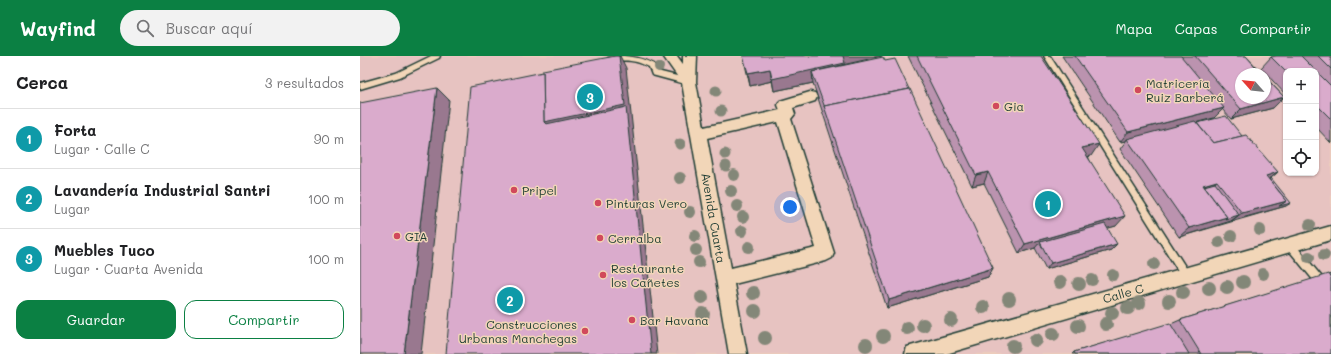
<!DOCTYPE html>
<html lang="es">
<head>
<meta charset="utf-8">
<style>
  body { margin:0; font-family:Mali,sans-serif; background:#f2f2f2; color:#202124 }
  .controls { position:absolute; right:12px; top:12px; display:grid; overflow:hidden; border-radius:8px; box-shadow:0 1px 3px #0004 }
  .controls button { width:36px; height:36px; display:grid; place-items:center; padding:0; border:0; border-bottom:1px solid #e0e0e0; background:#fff; color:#202124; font:20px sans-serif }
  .compass { position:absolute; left:875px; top:12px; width:36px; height:36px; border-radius:50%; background:#fff; box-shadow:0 1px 3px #0004; rotate:297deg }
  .you { position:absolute; left:430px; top:151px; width:14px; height:14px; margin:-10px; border:3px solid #fff; border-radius:50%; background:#1a73e8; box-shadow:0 0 0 6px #1a73e833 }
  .badge { display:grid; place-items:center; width:26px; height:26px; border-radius:50%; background:#0b8043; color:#fff; font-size:13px; font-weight:700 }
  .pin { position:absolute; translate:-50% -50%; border:2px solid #fff; box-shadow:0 1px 4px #0006 }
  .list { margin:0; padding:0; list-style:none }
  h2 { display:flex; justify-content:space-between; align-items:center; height:52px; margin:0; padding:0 16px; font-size:17px }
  h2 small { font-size:13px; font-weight:400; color:#757577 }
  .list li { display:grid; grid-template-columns:26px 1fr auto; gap:12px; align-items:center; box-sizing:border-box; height:60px; padding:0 16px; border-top:1px solid #e0e0e0 }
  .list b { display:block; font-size:15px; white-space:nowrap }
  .list p { margin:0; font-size:13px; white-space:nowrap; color:#757577 }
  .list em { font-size:13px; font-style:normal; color:#757577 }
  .actions { display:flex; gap:8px; padding:12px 16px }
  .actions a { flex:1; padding:9px 0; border:1px solid #0b8043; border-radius:12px; text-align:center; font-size:14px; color:#0b8043 }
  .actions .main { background:#0b8043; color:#fff }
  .icon { flex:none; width:22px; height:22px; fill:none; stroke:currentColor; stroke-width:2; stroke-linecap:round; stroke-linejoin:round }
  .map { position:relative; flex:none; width:971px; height:298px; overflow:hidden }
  header { display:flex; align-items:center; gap:24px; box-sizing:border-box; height:56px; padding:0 20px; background:#0b8043; color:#fff }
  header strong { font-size:19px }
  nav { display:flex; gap:22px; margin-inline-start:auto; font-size:14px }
  .search { width:280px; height:36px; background:#f2f2f2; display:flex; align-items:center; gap:10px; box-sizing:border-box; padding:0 14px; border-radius:22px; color:#757577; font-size:15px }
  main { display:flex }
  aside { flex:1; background:#fff }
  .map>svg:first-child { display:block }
  .built { fill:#e7c3c1; fill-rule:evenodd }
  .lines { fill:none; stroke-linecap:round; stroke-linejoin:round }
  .lane-casing { stroke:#1f3d34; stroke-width:3 }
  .street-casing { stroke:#1f3d34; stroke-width:3 }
  .lane { fill:#f2d6b8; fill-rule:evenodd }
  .street { fill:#f2d6b8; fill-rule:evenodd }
  .tree { fill:#838778 }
  .wall { fill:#bb93af; stroke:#1f3d34 }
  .shaded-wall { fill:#99788f; stroke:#1f3d34 }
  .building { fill:#daabcc; stroke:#1f3d34 }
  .poi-dot { fill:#d1495b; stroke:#f2d6b8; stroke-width:1.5 }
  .labels { text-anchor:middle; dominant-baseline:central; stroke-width:3; stroke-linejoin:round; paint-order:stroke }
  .poi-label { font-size:12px; fill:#1f3d34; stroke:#f2d6b8; text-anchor:start }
  .street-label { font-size:12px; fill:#1f3d34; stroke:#f2d6b8 }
</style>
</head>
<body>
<header>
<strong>Wayfind</strong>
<div class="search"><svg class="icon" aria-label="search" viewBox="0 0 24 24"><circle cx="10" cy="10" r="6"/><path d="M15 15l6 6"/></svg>Buscar aquí</div>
<nav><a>Mapa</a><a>Capas</a><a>Compartir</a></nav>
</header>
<main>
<aside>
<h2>Cerca<small>3 resultados</small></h2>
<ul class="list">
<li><span class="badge" style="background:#0f9aa8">1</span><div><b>Forta</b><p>Lugar · Calle C</p></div><em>90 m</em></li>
<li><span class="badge" style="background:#0f9aa8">2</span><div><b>Lavandería Industrial Santri</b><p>Lugar</p></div><em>100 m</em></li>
<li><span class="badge" style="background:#0f9aa8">3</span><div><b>Muebles Tuco</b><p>Lugar · Cuarta Avenida</p></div><em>100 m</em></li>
</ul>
<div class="actions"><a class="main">Guardar</a><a>Compartir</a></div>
</aside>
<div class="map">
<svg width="971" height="298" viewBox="0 0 971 298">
  <rect width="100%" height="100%" fill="#edcdbc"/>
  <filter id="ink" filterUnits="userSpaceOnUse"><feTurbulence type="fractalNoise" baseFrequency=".025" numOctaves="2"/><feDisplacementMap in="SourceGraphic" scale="8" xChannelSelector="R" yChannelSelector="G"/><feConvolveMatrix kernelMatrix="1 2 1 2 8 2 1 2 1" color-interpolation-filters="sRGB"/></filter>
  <g filter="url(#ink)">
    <path class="built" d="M0,0H971V298H0ZM926,15H956V117H926ZM881,18H905V42H881Z"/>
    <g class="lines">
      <g class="lane-casing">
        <g id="lane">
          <polygon points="71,0 80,0 79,2 40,21 0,33 0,27 36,17"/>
          <path d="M259,0C272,0 282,2 294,8L297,15L329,23L332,26L329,29L292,19L289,11C276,4 265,3 250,6L247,4L248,2Z"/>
          <polygon points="684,0 690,0 828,215 829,218 828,221 825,222 822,221"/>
          <polygon points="930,185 933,186 971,232 971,243 968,242 927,192 926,189 927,186"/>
        </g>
      </g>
      <g class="street-casing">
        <g id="street">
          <path d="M303,0H317L323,8V0H337L336,26L344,71L420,54L418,49L420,45L450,36L455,37L457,41L455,45L433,52L435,58L431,63L474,197L472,202L466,205L374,228L387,298H369L322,27ZM418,66L456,192L371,212L347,82Z"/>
          <polygon points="971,170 971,184 586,298 545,298 547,291 554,289"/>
        </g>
      </g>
      <use href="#lane" class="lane"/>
      <use href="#street" class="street"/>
    </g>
    <g class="tree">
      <circle cx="299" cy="11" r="5"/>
      <circle cx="356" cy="35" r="5.5"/>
      <circle cx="361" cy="55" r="5.5"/>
      <circle cx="320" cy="88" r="5.5"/>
      <circle cx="365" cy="98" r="5.5"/>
      <circle cx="366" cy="110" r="5.5"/>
      <circle cx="374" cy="119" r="6"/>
      <circle cx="320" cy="122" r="6"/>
      <circle cx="371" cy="135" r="6"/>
      <circle cx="377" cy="150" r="6"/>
      <circle cx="330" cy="156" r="6"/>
      <circle cx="383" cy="161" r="6"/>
      <circle cx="950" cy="169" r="6"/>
      <circle cx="900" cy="174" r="6"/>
      <circle cx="382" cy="175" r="6"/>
      <circle cx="335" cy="180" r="6"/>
      <circle cx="871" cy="180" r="6"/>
      <circle cx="859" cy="186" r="6"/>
      <circle cx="389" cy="191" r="6"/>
      <circle cx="336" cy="194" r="6"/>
      <circle cx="964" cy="199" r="6"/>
      <circle cx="949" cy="201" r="6"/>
      <circle cx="339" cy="206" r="6"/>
      <circle cx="794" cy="208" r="6"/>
      <circle cx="903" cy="218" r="6"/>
      <circle cx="753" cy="219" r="6"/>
      <circle cx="732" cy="224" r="6"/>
      <circle cx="700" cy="226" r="7"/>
      <circle cx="883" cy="226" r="7"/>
      <circle cx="719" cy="228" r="7"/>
      <circle cx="867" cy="231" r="7"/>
      <circle cx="849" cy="232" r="7"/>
      <circle cx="823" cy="236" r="7"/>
      <circle cx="393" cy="237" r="7"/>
      <circle cx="342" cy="241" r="7"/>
      <circle cx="649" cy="243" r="7"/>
      <circle cx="809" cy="245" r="7"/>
      <circle cx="779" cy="247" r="7"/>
      <circle cx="623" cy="251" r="7"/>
      <circle cx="768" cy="252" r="7"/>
      <circle cx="395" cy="255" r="7"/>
      <circle cx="752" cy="257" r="7"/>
      <circle cx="343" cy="258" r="7"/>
      <circle cx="591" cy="264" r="7"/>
      <circle cx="746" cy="268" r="7"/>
      <circle cx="563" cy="269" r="7"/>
      <circle cx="718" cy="270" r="7"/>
      <circle cx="547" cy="272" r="7"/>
      <circle cx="693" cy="278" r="7"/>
      <circle cx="523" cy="280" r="7"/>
      <circle cx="405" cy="282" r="7"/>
      <circle cx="676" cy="284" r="7"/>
      <circle cx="506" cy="289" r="7"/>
      <circle cx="653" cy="290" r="7"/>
    </g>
    <g class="wall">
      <polygon points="383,0 485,9 525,5 633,212 628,221 527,252 453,27 414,35 412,25 390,30"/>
      <polygon points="548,0 681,0 731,100 728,100 756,170 747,172 751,194 686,213 675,192 659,197 624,127 612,130"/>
      <polygon points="702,0 886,0 924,41 913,52 871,63 862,53 854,62 836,66 882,80 918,116 911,122 926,150 819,181 760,93 766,85 760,86"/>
      <polygon points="916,0 971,0 971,87 956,71 956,15 926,15 926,39 901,12 911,1"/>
      <polygon points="971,218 971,298 712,298 714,296 811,268 820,264"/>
    </g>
    <g class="shaded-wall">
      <polygon points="260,0 266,12 297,298 291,298 193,78 184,66"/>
      <polygon points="482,0 522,0 452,16 453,27 414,35 412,23"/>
      <polygon points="410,13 412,25 390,30 388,17"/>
      <polygon points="77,32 89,44 61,298 44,298"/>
      <polygon points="924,41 913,52 871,63 881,53"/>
      <polygon points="864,52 854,62 768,84 767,83 766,85 760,86 768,76"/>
      <polygon points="739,88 731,100 715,104 722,92"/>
      <polygon points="628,116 624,127 612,130 616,119"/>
      <polygon points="918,116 906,126 906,120"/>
      <polygon points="857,125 847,134 843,129"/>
      <polygon points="927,145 931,147 926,150 871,165 882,157"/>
      <polygon points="879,159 871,165 819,181 829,172 867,161"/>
      <polygon points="765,160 756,170 682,191 680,186 675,192 659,197 665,188"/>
      <polygon points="757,188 751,194 686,213 691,207"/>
      <polygon points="633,212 628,221 527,252 529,244"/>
    </g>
    <g class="building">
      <polygon points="255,0 259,0 265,49 184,66 183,14"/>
      <polygon points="383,0 483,0 485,7 412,23 410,13 388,17"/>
      <polygon points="557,0 681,0 739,88 722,92 765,160 665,188 628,116 616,119"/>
      <polygon points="715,0 821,0 864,52 768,76"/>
      <polygon points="835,0 886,0 902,18 881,18 881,42 905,42 905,21 924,41 881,53"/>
      <polygon points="916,0 941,0 971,30 971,63 956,48 956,15 926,15 926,16 911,1"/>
      <polygon points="958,0 971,0 971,13"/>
      <polygon points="523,1 525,5 535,3 549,33 464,50 465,52 452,16"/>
      <polygon points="183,16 184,66 186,68 266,51 291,298 86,298 110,31"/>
      <polygon points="77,32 44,298 0,298 0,47"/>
      <polygon points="550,33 633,212 529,244 464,50"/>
      <polygon points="866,60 882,80 853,87 837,67"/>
      <polygon points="835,65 853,87 886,79 918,116 906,120 927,145 882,157 857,125 843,129 867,161 829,172 767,83"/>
      <polygon points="911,122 931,147 919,150 927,145 909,123"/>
      <polygon points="855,127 879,159 865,163 867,161 844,130"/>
      <polygon points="745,168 757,188 691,207 680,186"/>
      <polygon points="968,218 971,223 971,298 841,298 820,264"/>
      <polygon points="810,267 829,298 715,298 714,296"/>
    </g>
  </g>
  <g class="poi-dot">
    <circle cx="778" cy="34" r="4"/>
    <circle cx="636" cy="50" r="4"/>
    <circle cx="154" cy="134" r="4"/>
    <circle cx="238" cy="147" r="4"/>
    <circle cx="37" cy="180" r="4"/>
    <circle cx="240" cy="182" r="4"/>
    <circle cx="243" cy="219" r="4"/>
    <circle cx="272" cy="264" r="4"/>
    <circle cx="225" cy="275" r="4"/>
  </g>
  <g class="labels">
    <g class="poi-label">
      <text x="786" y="27">Matricería<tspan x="786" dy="14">Ruiz Barberá</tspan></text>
      <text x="644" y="50">Gia</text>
      <text x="162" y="134">Pripel</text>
      <text x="246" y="147">Pinturas Vero</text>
      <text x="45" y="180">GIA</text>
      <text x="248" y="182">Cerralba</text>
      <text x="251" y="212">Restaurante<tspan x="251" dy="14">los Cañetes</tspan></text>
      <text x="280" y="264">Bar Havana</text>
      <text x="217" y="268" text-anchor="end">Construcciones<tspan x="217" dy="14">Urbanas Manchegas</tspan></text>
    </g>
    <g class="street-label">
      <text transform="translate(354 162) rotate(80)">Avenida Cuarta</text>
      <text transform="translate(763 237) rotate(-16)">Calle C</text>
    </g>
  </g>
</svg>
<div class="controls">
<button>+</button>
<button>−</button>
<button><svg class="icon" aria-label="locate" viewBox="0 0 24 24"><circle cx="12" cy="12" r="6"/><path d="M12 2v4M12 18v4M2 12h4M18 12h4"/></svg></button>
</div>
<svg class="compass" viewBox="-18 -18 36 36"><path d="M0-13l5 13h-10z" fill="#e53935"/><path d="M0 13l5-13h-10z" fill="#757577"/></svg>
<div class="you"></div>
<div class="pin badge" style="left:688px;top:148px;background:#0f9aa8">1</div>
<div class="pin badge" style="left:150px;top:244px;background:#0f9aa8">2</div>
<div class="pin badge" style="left:230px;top:41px;background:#0f9aa8">3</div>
</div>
</main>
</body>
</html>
